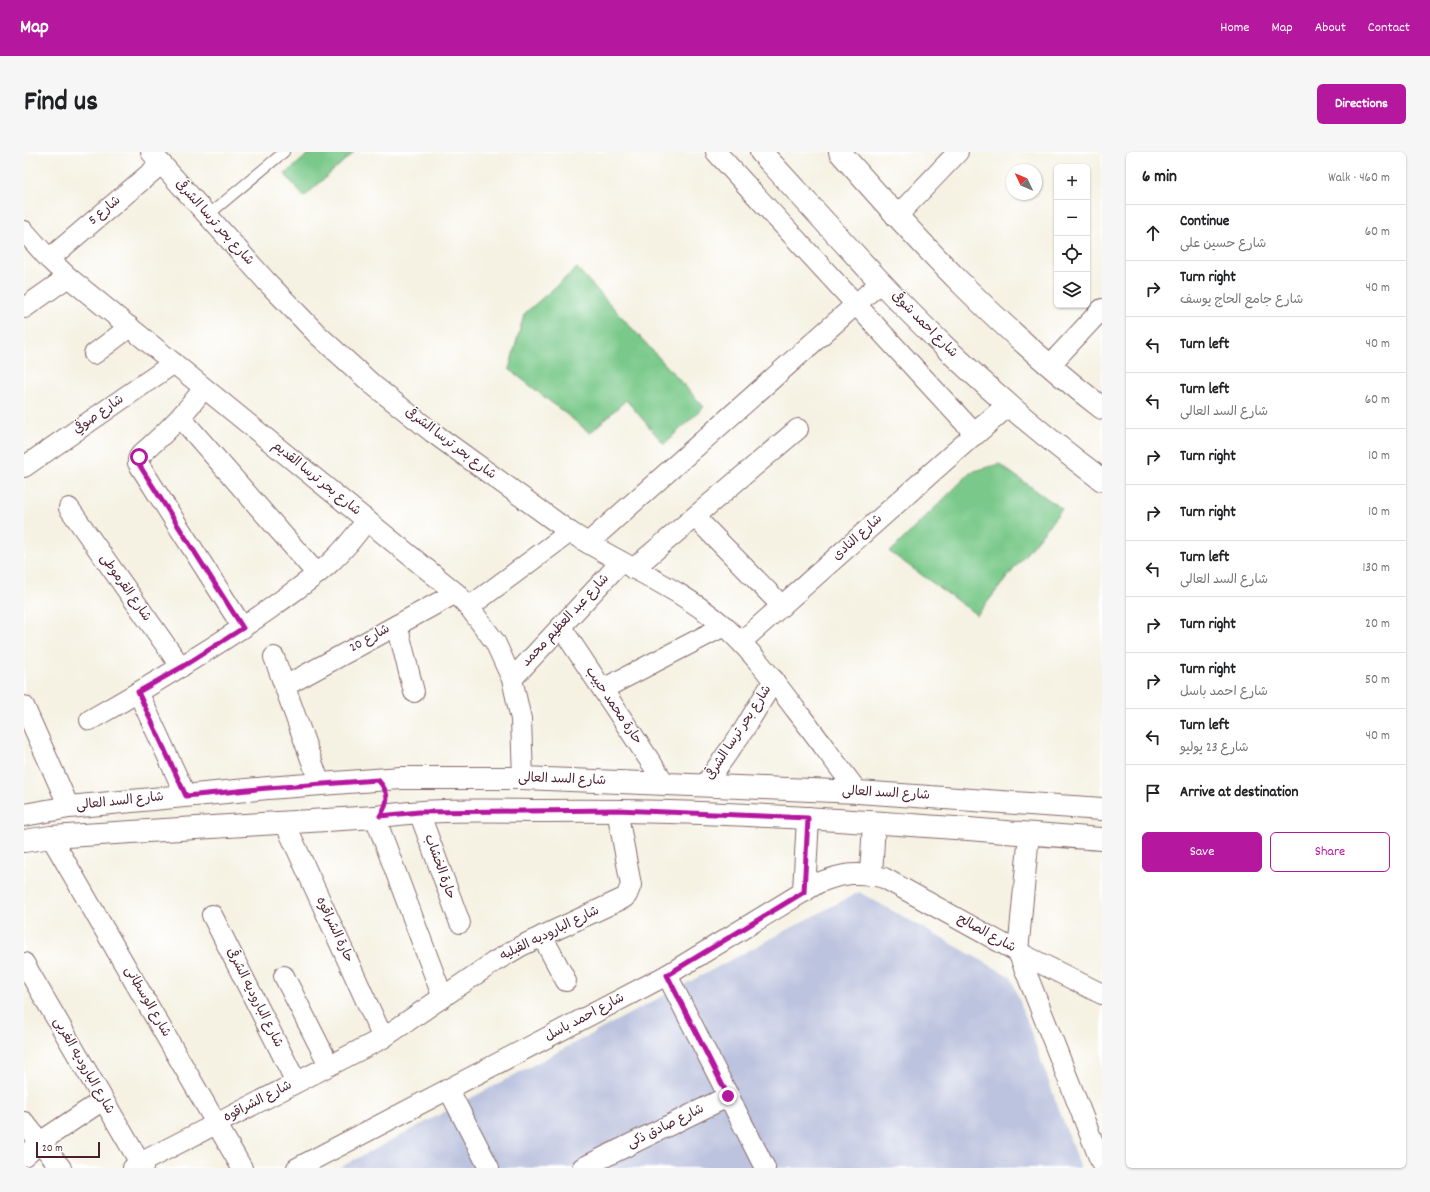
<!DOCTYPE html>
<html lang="en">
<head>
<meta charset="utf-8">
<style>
  body { margin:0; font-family:Dekko,"Playpen Sans Arabic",sans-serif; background:#f6f6f6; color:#202124 }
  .controls { position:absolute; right:12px; top:12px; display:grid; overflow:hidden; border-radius:6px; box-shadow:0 1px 3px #0004 }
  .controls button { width:36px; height:36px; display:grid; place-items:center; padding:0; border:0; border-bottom:1px solid #e0e0e0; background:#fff; color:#202124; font:20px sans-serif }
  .compass { position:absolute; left:982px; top:12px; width:36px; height:36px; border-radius:50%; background:#fff; box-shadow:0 1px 3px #0004; rotate:314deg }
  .scale { position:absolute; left:12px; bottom:10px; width:64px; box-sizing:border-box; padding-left:4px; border:2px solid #4a1f2b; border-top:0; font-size:11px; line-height:14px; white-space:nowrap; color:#4a1f2b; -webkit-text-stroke:3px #fff; paint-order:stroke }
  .stop { position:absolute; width:12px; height:12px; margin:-9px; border:3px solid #b5179e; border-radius:50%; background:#fff }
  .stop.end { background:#b5179e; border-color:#fff; box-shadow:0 1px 4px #0008 }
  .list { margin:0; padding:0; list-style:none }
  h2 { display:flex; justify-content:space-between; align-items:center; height:52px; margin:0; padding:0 16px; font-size:17px }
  h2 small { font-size:13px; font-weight:400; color:#757577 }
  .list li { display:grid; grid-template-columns:26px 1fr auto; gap:12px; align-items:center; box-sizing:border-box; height:56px; padding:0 16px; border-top:1px solid #e0e0e0 }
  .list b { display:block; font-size:15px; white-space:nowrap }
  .list p { margin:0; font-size:13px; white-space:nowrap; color:#757577 }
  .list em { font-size:13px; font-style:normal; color:#757577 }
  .actions { display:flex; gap:8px; padding:12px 16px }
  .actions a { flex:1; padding:9px 0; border:1px solid #b5179e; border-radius:6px; text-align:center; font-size:14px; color:#b5179e }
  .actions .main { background:#b5179e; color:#fff }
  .icon { flex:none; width:22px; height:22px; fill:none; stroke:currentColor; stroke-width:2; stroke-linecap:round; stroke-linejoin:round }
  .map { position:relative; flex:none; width:1078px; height:1016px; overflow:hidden; border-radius:6px }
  header { display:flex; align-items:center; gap:24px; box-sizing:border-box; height:56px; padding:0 20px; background:#b5179e; color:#fff }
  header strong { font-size:19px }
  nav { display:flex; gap:22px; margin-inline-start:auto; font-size:14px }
  .intro { display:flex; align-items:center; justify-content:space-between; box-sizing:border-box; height:96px; padding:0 24px }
  h1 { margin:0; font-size:28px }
  .button { padding:10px 18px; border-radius:6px; background:#b5179e; color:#fff; font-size:14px; font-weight:700 }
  main { display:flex; gap:24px; padding:0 24px }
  aside { flex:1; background:#fff; border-radius:6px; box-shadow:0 1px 3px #0004 }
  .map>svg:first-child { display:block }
  .industrial { fill:#bcc3de }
  .green { fill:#7ac98a; stroke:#62745a }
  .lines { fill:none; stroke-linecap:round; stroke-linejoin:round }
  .service-casing { stroke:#86696b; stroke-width:12 }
  .minor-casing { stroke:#86696b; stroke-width:22 }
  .primary-casing { stroke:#86696b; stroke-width:24 }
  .service { stroke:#fff; stroke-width:10 }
  .minor { stroke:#fff; stroke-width:20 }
  .primary { stroke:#fff; stroke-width:22 }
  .route { stroke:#b5179e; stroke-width:5 }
  .labels { text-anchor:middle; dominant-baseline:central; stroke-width:3; stroke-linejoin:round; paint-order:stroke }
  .street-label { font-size:13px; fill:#4a1f2b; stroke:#fff }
</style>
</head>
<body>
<header>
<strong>Map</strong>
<nav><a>Home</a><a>Map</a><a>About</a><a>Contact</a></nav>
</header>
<div class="intro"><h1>Find us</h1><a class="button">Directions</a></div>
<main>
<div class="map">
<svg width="1078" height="1016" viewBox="0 0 1078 1016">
  <rect width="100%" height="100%" fill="#fff"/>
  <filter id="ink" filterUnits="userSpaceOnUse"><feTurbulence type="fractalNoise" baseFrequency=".025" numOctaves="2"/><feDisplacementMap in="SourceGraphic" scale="8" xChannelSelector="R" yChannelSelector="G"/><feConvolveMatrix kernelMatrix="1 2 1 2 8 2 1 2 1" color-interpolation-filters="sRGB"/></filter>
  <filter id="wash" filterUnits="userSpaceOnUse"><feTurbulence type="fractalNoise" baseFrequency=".012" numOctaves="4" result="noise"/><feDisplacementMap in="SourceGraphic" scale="16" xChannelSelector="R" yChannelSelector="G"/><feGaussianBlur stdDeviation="0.9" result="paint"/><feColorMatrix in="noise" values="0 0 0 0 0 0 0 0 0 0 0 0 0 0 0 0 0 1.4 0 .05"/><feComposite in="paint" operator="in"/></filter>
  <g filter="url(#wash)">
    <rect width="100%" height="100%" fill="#f5f2e3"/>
    <polygon class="industrial" points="835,740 987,825 1056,1016 315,1016"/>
    <g class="green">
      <polygon points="287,0 330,0 280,45 261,22"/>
      <polygon points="553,116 680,255 640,292 602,248 566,281 485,217 500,162"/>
      <polygon points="975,312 1038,357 953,463 866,400 947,320"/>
    </g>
  </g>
  <g filter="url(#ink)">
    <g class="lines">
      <g class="service-casing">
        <polyline id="service" points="183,64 260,0"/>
      </g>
      <g class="minor-casing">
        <g id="minor">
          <path d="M127,0L242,129L294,183L349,233L408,280L546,380C597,413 655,435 701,475C728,499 750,529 772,558C793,585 813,613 834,640"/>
          <polyline points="692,0 951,282 717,490"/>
          <polyline points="872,65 934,0"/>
          <polyline points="0,79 25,107 44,125 432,441 445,455 471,490 488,527 497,567 499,626"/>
          <polyline points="25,107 137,12"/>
          <polyline points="0,156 44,125"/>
          <polyline points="70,202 106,175"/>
          <polyline points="1026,213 1078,157"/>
          <path d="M180,236C163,259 145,278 124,296C119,301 113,304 114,311L219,476"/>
          <polyline points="157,266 293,422"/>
          <polyline points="0,315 150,211"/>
          <polyline points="45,356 157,515"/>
          <polyline points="671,365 758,454"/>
          <polyline points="564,391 857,130"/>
          <polyline points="609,417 774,277"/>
          <polyline points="445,455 546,380"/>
          <polyline points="373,473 390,540"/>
          <polyline points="537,475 642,633"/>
          <polyline points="250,505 296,632"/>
          <polyline points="488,527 597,410"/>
          <polyline points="261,534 432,441"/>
          <polyline points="579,537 700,474"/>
          <polyline points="114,540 162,644"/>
          <polyline points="0,554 45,655"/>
          <path d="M66,568C128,533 189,497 247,456C267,441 289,427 307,410C321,397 332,383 343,368"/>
          <polyline points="680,634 719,579 750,528"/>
          <polyline points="395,660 436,771"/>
          <polyline points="351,665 419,846"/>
          <polyline points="261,671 359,886"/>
          <polyline points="1005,682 994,800 1078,1013"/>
          <polyline points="27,685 218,1016"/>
          <polyline points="188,763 272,930"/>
          <polyline points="518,784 542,829"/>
          <polyline points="0,811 119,1016"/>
          <polyline points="643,823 741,1016"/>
          <polyline points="260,824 305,913"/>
          <polyline points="425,938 465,1016"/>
          <polyline points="0,970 37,1016"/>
          <polyline points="0,1004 16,990 79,948"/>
          <polyline points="109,1016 116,1011 359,886 470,810 497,794 600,746 603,743 607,733 593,658"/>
          <path d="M273,1016L643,823L794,731C819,721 835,719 860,726L994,800L1078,842"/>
          <polyline points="558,1016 705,944"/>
        </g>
      </g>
      <g class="primary-casing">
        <g id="primary">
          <path d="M737,0C798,66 857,134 922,196C971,243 1023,287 1078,328"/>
          <path d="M816,0C897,93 979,180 1078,256"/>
          <polyline points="951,282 984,253"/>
          <polyline points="0,663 45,655 244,636 377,626 499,626 834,640 1078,657"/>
          <path d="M0,689L27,685L351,665C409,656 468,659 526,659C711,657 894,674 1078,687"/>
          <polyline points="847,723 850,671"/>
          <polyline points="780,739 784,666"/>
        </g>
      </g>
      <use href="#service" class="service"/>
      <use href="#minor" class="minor"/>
      <use href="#primary" class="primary"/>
    </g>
  </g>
  <g class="lines" filter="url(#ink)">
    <path class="route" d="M115,305L114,308L116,314L219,476L158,515L114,540L162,644L244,636L354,628C366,641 365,650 356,664L395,660L593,658L784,666L780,740L643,823L704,944"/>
  </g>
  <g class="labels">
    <g class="street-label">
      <text transform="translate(81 59) rotate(-40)">شارع 5</text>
      <text transform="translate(190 71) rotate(48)">شارع بحر ترسا الشرقى</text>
      <text transform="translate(900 173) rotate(45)">شارع احمد شوقى</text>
      <text transform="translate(75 263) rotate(-35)">شارع صوفي</text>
      <text transform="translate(426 292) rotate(37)">شارع بحر ترسا الشرقى</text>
      <text transform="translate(292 327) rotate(39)">شارع بحر ترسا القديم</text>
      <text transform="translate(834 386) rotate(-42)">شارع النادى</text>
      <text transform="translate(101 436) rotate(55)">شارع القرموطى</text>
      <text transform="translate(542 469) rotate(-47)">شارع عبد العظيم محمد</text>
      <text transform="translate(346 487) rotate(-29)">شارع 20</text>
      <text transform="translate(589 554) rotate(56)">حارة محمد حبيب</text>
      <text transform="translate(715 581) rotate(-57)">شارع بحر ترسا الشرقى</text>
      <text transform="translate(538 628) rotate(2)">شارع السد العالى</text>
      <text transform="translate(862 642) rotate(3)">شارع السد العالى</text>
      <text transform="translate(96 650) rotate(-6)">شارع السد العالى</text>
      <text transform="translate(415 715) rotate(70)">حارة الخشاب</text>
      <text transform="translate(310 778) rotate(65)">حارة الشراقوه</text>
      <text transform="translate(526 782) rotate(-26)">شارع الباروديه القبليه</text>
      <text transform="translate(962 782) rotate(29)">شارع الصالح</text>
      <text transform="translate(230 846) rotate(63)">شارع الباروديه الشرقى</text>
      <text transform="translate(123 850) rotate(60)">شارع الوسطانى</text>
      <text transform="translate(561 866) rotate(-28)">شارع احمد باسل</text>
      <text transform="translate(59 914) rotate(60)">شارع الباروديه الغربى</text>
      <text transform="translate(234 950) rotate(-27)">شارع الشراقوه</text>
      <text transform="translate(642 975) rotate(-26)">شارع صادق ذكى</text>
    </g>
  </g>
</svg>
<div class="controls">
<button>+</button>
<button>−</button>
<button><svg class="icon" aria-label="locate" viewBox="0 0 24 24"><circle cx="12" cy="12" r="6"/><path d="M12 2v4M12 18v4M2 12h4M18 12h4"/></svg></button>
<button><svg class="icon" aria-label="layers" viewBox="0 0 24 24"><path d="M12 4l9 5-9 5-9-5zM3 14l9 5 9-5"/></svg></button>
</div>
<svg class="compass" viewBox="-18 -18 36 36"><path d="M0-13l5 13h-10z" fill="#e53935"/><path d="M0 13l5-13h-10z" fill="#757577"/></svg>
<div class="scale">20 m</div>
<div class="stop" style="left:115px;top:305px"></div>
<div class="stop end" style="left:704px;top:944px"></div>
</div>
<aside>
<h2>6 min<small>Walk · 460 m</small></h2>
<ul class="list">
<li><svg class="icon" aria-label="ahead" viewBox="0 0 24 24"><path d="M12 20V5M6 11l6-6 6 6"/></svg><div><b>Continue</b><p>شارع حسين على</p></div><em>60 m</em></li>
<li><svg class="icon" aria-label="right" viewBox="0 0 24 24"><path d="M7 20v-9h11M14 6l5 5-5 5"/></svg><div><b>Turn right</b><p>شارع جامع الحاج يوسف</p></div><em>40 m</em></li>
<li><svg class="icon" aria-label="left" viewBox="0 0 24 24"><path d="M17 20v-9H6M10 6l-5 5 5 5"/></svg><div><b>Turn left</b></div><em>40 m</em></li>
<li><svg class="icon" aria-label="left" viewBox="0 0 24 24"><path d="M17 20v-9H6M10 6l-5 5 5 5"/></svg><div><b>Turn left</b><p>شارع السد العالى</p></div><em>60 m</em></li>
<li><svg class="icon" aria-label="right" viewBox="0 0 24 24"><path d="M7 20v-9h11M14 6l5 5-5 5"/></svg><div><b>Turn right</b></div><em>10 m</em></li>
<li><svg class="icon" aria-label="right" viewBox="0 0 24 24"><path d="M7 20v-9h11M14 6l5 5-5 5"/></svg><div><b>Turn right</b></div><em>10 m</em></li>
<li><svg class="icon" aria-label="left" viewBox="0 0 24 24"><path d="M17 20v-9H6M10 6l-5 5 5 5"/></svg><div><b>Turn left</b><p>شارع السد العالى</p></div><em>130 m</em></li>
<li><svg class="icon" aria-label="right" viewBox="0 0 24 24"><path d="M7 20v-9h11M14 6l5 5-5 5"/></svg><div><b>Turn right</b></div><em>20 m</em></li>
<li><svg class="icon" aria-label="right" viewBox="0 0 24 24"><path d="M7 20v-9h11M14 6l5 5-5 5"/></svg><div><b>Turn right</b><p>شارع احمد باسل</p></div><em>50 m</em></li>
<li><svg class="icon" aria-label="left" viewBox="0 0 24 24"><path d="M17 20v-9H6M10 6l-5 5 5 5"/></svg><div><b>Turn left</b><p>شارع 23 يوليو</p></div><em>40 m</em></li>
<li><svg class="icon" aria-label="arrive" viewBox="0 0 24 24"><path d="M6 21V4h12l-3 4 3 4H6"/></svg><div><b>Arrive at destination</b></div></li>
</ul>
<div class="actions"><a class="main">Save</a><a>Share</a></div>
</aside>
</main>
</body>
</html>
